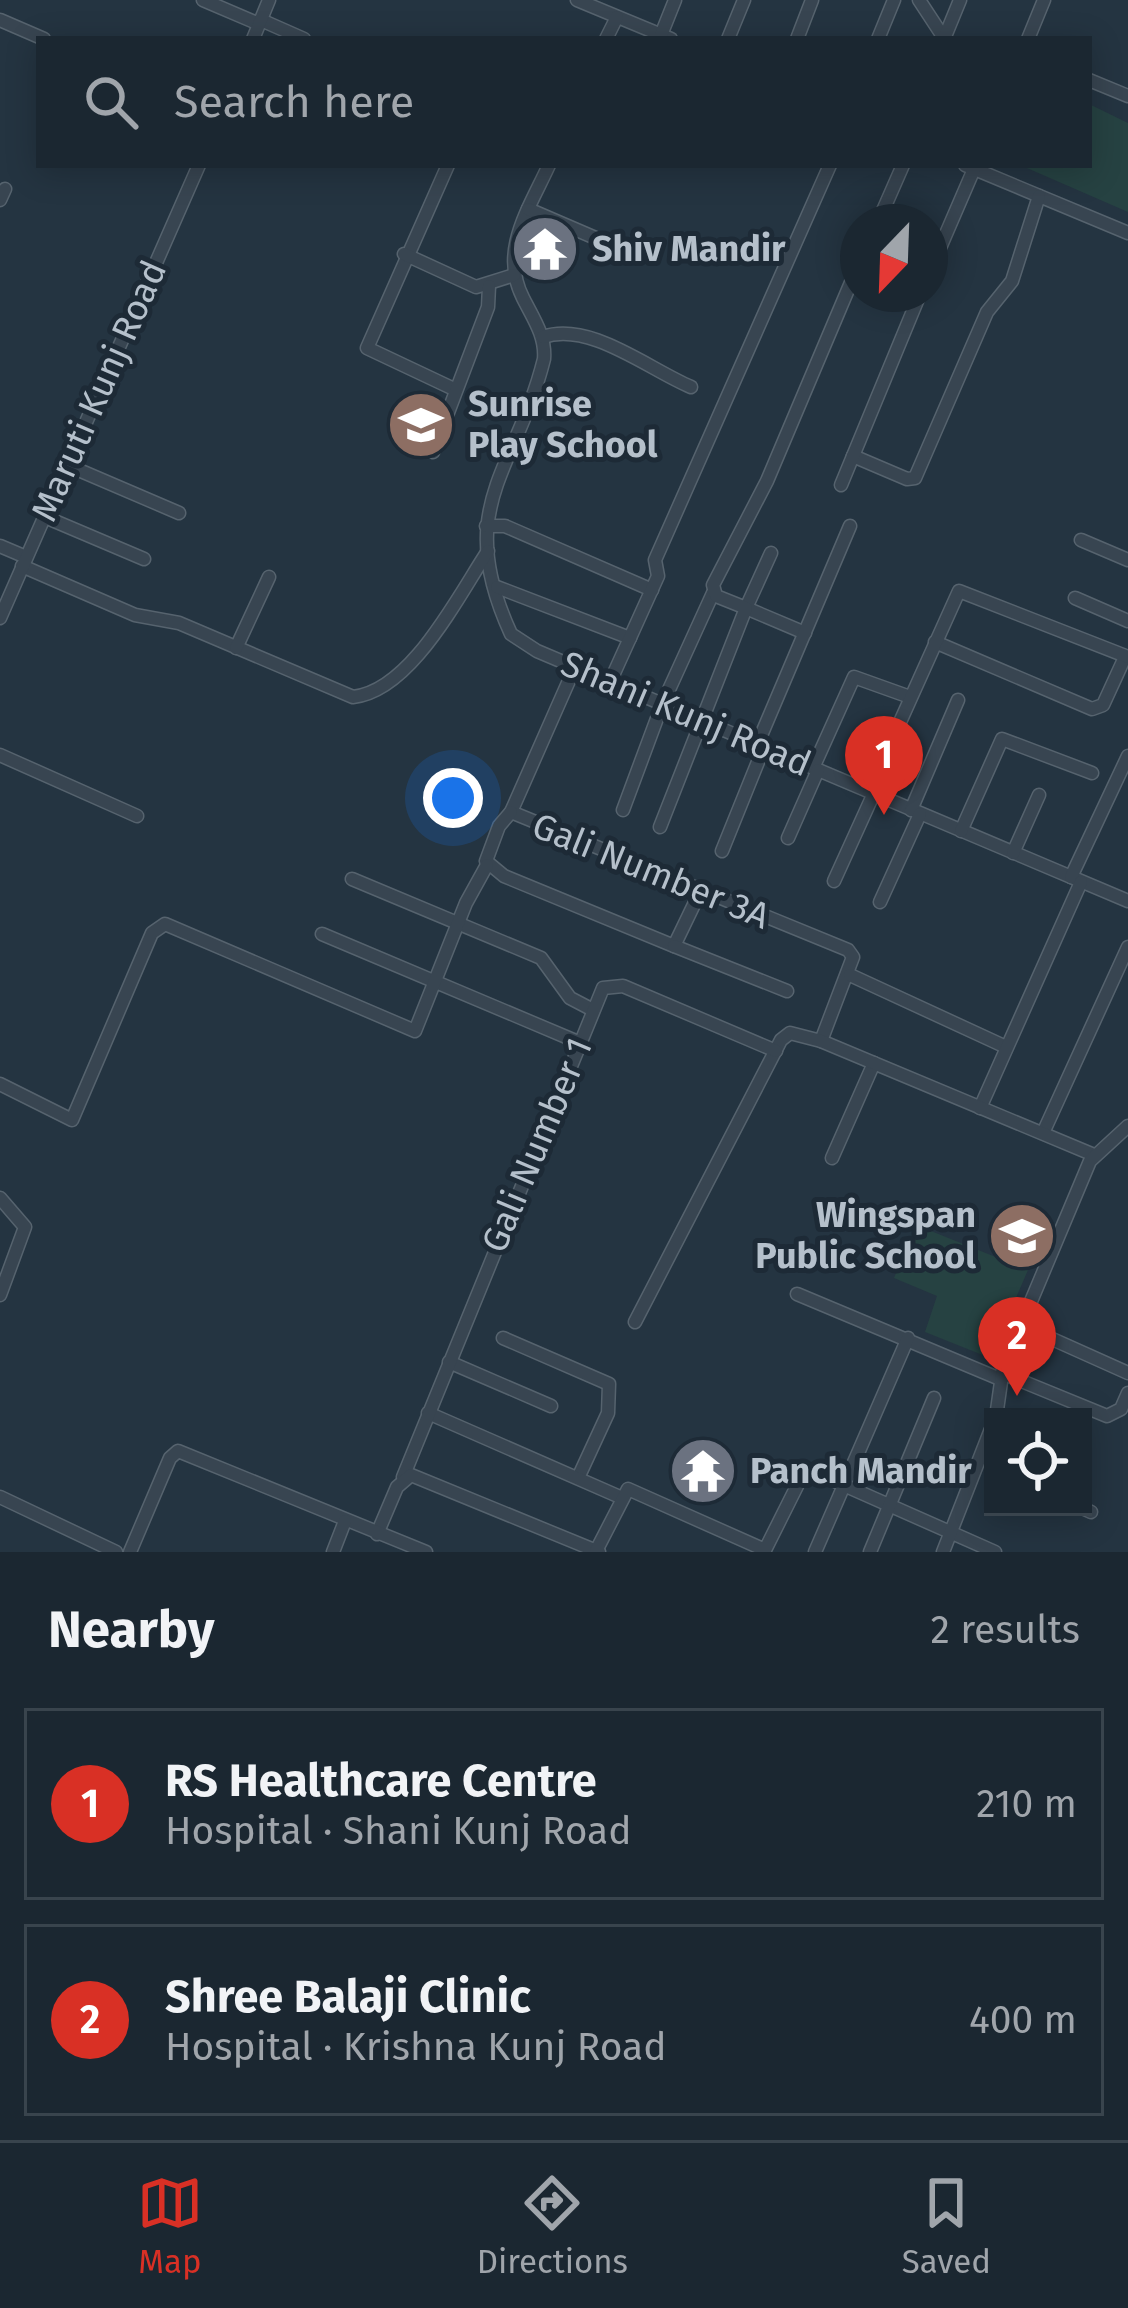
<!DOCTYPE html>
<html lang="en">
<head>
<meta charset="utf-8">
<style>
  body { margin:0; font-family:"Fira Sans",sans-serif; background:#28333d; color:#f1f3f6 }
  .controls { position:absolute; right:36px; bottom:36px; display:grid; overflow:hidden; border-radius:0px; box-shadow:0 6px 30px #0003 }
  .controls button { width:108px; height:108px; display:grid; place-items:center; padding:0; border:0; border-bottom:3px solid #39444d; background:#1b2731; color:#f1f3f6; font:60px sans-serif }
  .compass { position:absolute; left:840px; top:204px; width:108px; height:108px; border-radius:50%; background:#1b2731; box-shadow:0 6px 30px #0003; rotate:203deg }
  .you { position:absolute; left:453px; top:798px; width:42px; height:42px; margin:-30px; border:9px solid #fff; border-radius:50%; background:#1a73e8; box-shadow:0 0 0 18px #1a73e833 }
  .badge { display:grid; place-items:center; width:78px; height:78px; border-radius:50%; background:#d93025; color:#fff; font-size:39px; font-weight:700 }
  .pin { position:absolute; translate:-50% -99px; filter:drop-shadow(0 3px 6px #0008) }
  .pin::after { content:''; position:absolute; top:63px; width:42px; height:36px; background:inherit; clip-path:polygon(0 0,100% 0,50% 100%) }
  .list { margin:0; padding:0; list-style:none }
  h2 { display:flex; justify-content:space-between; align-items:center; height:156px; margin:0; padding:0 48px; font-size:51px }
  h2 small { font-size:39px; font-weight:400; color:#a0a5ab }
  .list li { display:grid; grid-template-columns:78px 1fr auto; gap:36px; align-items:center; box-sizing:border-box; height:192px; margin:0 24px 24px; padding:0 24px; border:3px solid #39444d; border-radius:0px }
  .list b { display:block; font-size:45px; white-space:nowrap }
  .list p { margin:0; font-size:39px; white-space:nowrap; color:#a0a5ab }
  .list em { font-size:39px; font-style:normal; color:#a0a5ab }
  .icon { flex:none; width:66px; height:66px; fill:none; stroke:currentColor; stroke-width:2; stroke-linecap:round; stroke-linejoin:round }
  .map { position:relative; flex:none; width:1128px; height:1552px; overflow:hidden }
  .search { position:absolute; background:#1b2731; box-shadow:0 6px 30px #0003; left:36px; right:36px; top:36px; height:132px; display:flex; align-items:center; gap:30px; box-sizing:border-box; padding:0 42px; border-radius:0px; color:#a0a5ab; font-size:45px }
  .sheet { height:588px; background:#1b2731 }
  nav { display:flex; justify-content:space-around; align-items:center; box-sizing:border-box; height:168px; border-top:3px solid #39444d; background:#1b2731; font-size:33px; color:#a0a5ab }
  nav a { display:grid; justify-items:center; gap:6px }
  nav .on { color:#d93025 }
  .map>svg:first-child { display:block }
  .green { fill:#264242 }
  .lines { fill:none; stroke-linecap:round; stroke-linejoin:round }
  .minor-casing { stroke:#56636e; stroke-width:15 }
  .minor { stroke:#384551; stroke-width:12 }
  .labels { text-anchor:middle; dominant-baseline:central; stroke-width:10; stroke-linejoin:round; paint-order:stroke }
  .poi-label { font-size:36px; font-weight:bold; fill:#b5c0cb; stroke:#1d2a36; text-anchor:start }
  .street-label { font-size:36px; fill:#b5c0cb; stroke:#1d2a36 }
</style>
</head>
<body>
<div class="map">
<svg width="1128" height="1552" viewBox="0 0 1128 1552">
  <rect width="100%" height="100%" fill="#243441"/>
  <g class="green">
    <polygon points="1089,104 1128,123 1128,212 1020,165 1089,165"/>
    <polygon points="916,1225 1028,1270 990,1358 925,1332 937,1296 894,1278"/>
  </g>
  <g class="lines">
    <g class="minor-casing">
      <g id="minor">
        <polyline points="203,0 259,24"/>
        <polyline points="577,0 671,39"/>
        <polyline points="919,0 944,38"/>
        <polyline points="0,20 44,39"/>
        <polyline points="261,20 304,39"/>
        <polyline points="661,35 675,0"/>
        <polyline points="253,39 269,0"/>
        <polyline points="606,39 617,17"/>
        <polyline points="728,39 744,0"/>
        <polyline points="797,39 812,0"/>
        <polyline points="878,39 894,0"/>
        <polyline points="944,39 960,0"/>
        <polyline points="1028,39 1044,0"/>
        <polyline points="1089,80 1128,96"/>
        <polyline points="448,165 367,348 456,390"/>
        <path d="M549,165C529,209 499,251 523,298C533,318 546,336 544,359C516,471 452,506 511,634L537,651L1128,901"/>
        <polyline points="965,165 1128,233"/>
        <polyline points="0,200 5,189"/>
        <polyline points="528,209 628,252"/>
        <polyline points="878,222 903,165"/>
        <polyline points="404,254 476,287 514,275"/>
        <polyline points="930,271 974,169"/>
        <path d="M543,337C590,321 648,369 691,387"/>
        <polyline points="433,452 488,307 489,286"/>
        <polyline points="853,456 907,479 915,478 987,312 1012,281 1039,196"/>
        <polyline points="67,465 179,513"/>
        <polyline points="841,485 920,294"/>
        <polyline points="45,517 144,559"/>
        <polyline points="486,526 505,526 652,590"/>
        <polyline points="1081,540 1128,560"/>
        <polyline points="0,546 26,557"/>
        <polyline points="771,553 746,608 805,633"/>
        <path d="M22,566L135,615L179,623L353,697C411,691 458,596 488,551"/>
        <polyline points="497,587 630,638"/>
        <polyline points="1075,598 1128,621"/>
        <polyline points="0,618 199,165"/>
        <polyline points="935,642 1092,709 1103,705 1125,657"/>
        <polyline points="236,648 269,577"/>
        <polyline points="575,667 511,812 848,950 853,957 821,1041"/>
        <polyline points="610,682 658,576 655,560 830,165"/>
        <polyline points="757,745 850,526"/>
        <polyline points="0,755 137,816"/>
        <polyline points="813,768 854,677 910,697"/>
        <polyline points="869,791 959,591 1128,657"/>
        <polyline points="623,810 662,705 713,593"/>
        <polyline points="911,810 958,700"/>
        <polyline points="511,812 499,826 486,861 504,876 674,946 700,892"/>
        <polyline points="660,827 746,608 716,596 713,585 767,481 858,266"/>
        <polyline points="961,831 1002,739 1092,773"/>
        <polyline points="788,838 818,770"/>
        <polyline points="722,851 764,747"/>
        <polyline points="1013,853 1039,795"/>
        <polyline points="1071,877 1128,756"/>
        <polyline points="352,879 541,958 570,998 593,1010"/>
        <polyline points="834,881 874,793"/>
        <polyline points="880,902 920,814"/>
        <polyline points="322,934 578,1042"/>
        <polyline points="674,946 787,991"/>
        <polyline points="850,975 1006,1047"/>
        <polyline points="0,1084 72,1120 152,933 165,924 415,1031 466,903 487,865"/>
        <polyline points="980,1108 1081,882"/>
        <polyline points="1043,1133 1128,947"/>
        <polyline points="832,1158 874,1063"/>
        <polyline points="0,1198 25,1227 0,1295"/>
        <polyline points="797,1294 1000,1379"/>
        <polyline points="635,1322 781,1040 790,1033 821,1041 1094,1155"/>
        <polyline points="1021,1325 1128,1373"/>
        <polyline points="503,1338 609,1384 608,1413 578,1478"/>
        <polyline points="449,1362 551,1406"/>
        <polyline points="1002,1373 1107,1416 1121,1409 1128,1393"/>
        <polyline points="428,1413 620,1497"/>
        <polyline points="996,1417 1003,1368 1090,1161 1128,1126"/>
        <polyline points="403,1477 603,988 623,986 776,1051"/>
        <polyline points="0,1497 116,1552"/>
        <polyline points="1080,1507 1091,1512"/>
        <polyline points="377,1534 397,1487 411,1475 599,1552"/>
        <polyline points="596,1551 628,1489 765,1550 800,1480 812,1471 995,1552"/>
        <polyline points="130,1552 170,1458 178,1451 426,1552"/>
        <polyline points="333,1552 345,1521"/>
        <polyline points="815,1552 908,1338"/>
        <polyline points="870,1552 934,1398"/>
        <polyline points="943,1552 993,1424"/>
      </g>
    </g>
    <use href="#minor" class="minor"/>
  </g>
  <defs>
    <g id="temple-disc" transform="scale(3.45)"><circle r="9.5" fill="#6b7280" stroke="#1d2a36"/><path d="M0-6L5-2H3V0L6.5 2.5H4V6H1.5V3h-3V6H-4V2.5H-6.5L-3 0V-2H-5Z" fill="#fff"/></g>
    <g id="school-disc" transform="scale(3.45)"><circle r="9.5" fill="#8d6e63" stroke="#1d2a36"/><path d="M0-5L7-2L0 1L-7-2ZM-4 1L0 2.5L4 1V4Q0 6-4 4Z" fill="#fff"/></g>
  </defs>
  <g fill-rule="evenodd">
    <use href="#temple-disc" x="545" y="249"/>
    <use href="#school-disc" x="421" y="425"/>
    <use href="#school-disc" x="1022" y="1236"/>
    <use href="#temple-disc" x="703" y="1471"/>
  </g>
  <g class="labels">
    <g class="poi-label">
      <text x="592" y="249">Shiv Mandir</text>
      <text x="468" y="404">Sunrise<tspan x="468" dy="41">Play School</tspan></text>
      <text x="976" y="1215" text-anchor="end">Wingspan<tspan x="976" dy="41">Public School</tspan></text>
      <text x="750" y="1471">Panch Mandir</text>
    </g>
    <g class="street-label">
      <text transform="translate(99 391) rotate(-66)">Maruti Kunj Road</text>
      <text transform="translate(686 714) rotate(23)">Shani Kunj Road</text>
      <text transform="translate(651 871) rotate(22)">Gali Number 3A</text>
      <text transform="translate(537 1145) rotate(-67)">Gali Number 1</text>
    </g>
  </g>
</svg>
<div class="controls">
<button><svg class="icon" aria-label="locate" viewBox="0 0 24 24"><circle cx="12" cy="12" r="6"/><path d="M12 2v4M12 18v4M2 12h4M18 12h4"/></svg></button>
</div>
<svg class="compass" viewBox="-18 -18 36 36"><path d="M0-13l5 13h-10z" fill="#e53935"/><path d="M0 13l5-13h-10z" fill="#a0a5ab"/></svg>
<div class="you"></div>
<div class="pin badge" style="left:884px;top:815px">1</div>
<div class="pin badge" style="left:1017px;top:1396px">2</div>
<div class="search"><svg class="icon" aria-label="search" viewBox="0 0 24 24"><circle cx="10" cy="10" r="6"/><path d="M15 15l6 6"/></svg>Search here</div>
</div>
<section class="sheet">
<h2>Nearby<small>2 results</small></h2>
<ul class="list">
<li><span class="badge">1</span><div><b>RS Healthcare Centre</b><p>Hospital · Shani Kunj Road</p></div><em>210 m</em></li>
<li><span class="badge">2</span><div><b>Shree Balaji Clinic</b><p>Hospital · Krishna Kunj Road</p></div><em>400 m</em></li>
</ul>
</section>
<nav>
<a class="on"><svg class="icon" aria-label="map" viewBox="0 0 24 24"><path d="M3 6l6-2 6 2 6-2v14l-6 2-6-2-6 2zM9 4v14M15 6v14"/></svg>Map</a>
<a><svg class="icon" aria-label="directions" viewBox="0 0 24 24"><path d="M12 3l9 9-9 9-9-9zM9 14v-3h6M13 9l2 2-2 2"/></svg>Directions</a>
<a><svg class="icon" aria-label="saved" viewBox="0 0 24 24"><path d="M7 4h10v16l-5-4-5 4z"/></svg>Saved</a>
</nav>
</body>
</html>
